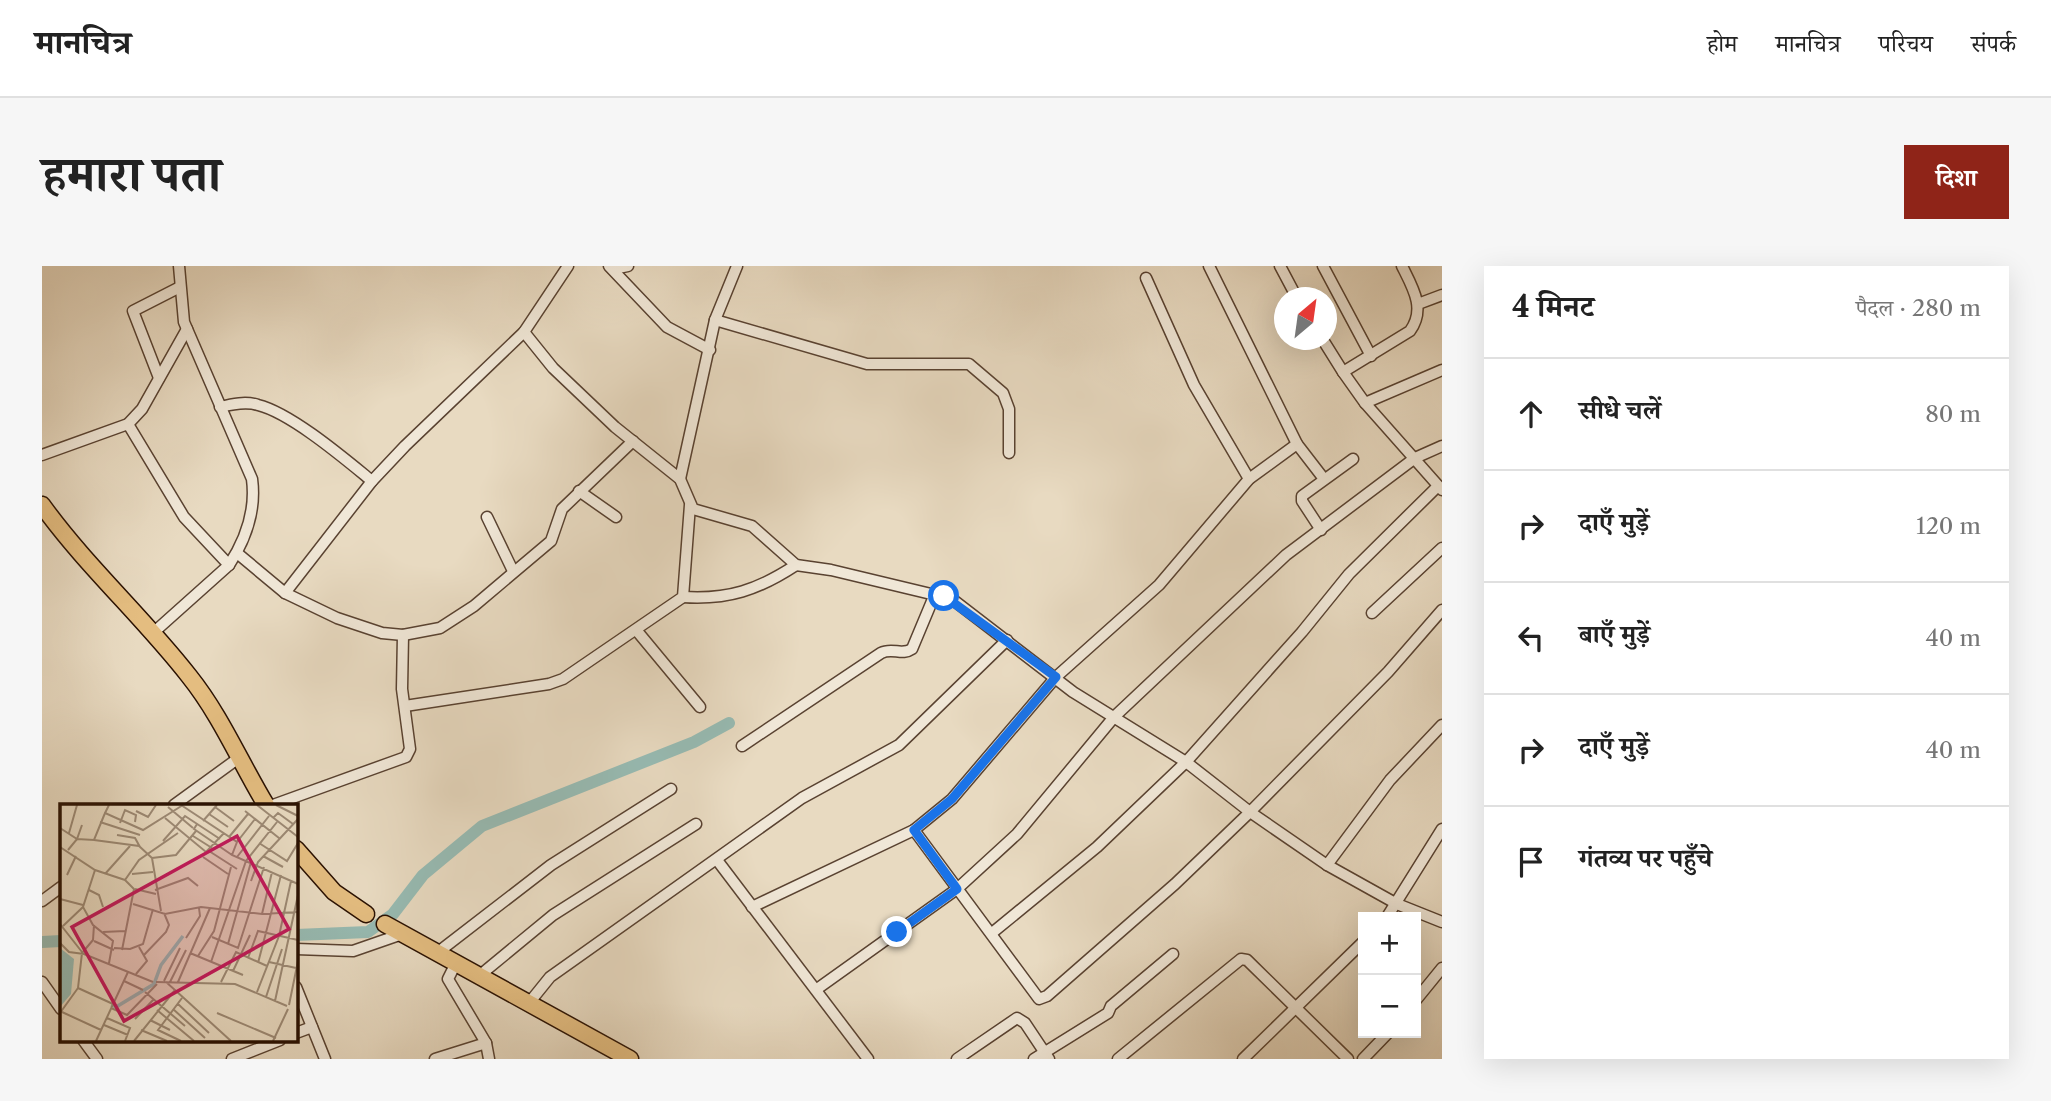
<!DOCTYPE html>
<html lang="hi">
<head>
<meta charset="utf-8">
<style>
  body { margin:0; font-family:"Libre Caslon Text","Noto Serif Devanagari",serif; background:#f6f6f6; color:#222 }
  .controls { position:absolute; right:21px; bottom:21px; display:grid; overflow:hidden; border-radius:0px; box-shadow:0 7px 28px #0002 }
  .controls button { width:63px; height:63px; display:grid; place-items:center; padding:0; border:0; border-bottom:2px solid #e0e0e0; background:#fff; color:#222; font:35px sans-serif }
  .compass { position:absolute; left:1232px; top:21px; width:63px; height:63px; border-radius:50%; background:#fff; box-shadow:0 7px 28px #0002; rotate:29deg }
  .stop { position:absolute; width:21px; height:21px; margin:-16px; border:5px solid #1a73e8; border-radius:50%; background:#fff }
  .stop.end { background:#1a73e8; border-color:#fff; box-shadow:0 2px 7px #0008 }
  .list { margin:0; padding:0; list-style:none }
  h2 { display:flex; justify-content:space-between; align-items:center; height:91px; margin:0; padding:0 28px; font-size:30px }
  h2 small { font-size:23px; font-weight:400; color:#767676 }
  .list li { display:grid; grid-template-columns:46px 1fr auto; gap:21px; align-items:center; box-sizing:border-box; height:112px; padding:0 28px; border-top:2px solid #e0e0e0 }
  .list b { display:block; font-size:26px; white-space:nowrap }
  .list em { font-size:23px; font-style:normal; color:#767676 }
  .icon { flex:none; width:38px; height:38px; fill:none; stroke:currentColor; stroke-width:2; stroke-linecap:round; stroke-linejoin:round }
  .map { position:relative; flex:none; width:1400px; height:793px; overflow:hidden; border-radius:0px }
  header { display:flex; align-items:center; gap:42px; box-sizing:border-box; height:98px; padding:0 35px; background:#fff; border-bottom:2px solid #e0e0e0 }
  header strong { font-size:33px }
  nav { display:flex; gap:38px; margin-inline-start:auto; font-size:24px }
  .intro { display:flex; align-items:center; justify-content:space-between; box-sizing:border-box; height:168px; padding:0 42px }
  h1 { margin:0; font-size:49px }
  .button { padding:18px 32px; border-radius:0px; background:#8f2418; color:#fff; font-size:24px; font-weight:700 }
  main { display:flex; gap:42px; padding:0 42px }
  aside { flex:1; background:#fff; border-radius:0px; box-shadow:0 7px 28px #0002 }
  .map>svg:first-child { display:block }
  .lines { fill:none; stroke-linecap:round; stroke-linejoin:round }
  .canal { stroke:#97bbb3; stroke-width:12 }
  .minor-casing { stroke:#594231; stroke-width:13 }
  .trunk-casing { stroke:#291001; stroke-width:19 }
  .minor { stroke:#f0e7d7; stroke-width:10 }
  .trunk { stroke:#e4bd80; stroke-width:16 }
  .route { stroke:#1a73e8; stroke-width:9 }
  .inset-river { fill:none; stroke:#97bbb3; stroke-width:3.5 }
  .inset-road { fill:none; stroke:#9c8974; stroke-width:2 }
  .view { fill:#c2185b; fill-opacity:0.15; stroke:#c2185b; stroke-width:3.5 }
  .inset-edge { fill:none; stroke:#291001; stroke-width:3.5 }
</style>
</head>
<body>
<header>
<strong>मानचित्र</strong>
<nav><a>होम</a><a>मानचित्र</a><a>परिचय</a><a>संपर्क</a></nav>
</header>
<div class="intro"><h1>हमारा पता</h1><a class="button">दिशा</a></div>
<main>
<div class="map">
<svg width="1400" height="793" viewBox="0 0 1400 793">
  <rect width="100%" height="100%" fill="#e8dac1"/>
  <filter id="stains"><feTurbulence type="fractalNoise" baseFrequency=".00286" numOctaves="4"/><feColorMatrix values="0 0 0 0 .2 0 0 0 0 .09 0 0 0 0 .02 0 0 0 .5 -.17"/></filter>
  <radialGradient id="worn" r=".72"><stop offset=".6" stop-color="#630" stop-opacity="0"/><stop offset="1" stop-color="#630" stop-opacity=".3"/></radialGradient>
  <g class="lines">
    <g class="canal">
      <polyline points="254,669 326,666 351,648 381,609 440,560 652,476 687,457"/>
      <polyline points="0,676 19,675"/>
    </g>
    <g class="minor-casing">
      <g id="minor">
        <polyline points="567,0 625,61 668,84"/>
        <polyline points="1167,0 1255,178 1282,213"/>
        <polyline points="1238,0 1255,32"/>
        <polyline points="1281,0 1329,90"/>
        <path d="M1360,0C1371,22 1384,43 1368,65L1301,106L1323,137L1400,224"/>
        <polyline points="571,3 586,0"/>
        <polyline points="1104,12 1152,119 1207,213"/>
        <polyline points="1376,38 1400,29"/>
        <polyline points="673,54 825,98 927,98 961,127 967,143 967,187"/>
        <polyline points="482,66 511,102 573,161 638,213 651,243 710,260 754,299 789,304 910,333 1031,426 1144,496 1208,546 1285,599 1355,638 1400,656"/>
        <polyline points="1281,74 1301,106"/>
        <polyline points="117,112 91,45 138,21"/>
        <polyline points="1323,137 1400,104"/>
        <path d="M178,141C190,138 204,135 216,139C249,147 303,193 330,215"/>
        <polyline points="86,158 142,251 187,299"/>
        <polyline points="0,189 86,158 100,143 145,63"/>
        <polyline points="638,213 673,54 695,0"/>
        <polyline points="537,225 574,251"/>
        <polyline points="445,251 471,305"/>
        <polyline points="1279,264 1260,235 1260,230 1311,193"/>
        <polyline points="195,287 243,327 295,352 340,367 361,369 398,362 432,340 509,275 520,243 591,175"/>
        <polyline points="243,327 330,215 363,180 482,66 526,0"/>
        <path d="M641,331C686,334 716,324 754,299"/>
        <polyline points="1330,347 1400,282"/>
        <polyline points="595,365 658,441"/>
        <path d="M111,367L187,299C204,273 214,243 210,213L142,56L137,0"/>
        <polyline points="363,440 507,418 521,413 641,331 648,239"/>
        <path d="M700,480L839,387C850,381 860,390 870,383L893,328"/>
        <polyline points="132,539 198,491"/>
        <polyline points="231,539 364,491 368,483 360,423 361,369"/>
        <polyline points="872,564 997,733 1005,730 1133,618 1208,546 1346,406 1400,344"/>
        <polyline points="675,594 826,793"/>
        <polyline points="1285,599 1348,514 1400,459"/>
        <polyline points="0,635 19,621"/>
        <polyline points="710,641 872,564 910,533 1014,411 1117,319 1207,213 1255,178"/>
        <polyline points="1345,651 1400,563"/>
        <polyline points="950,667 1055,581 1144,496 1260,366 1307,308 1396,220"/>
        <polyline points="254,683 311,685 360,668"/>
        <polyline points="395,687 509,599 629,523"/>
        <polyline points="437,710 511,649 654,558"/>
        <polyline points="0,716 19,743"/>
        <polyline points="254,721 283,793"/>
        <polyline points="775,723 915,623 975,568 1072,451 1244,289 1373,192 1400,180"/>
        <polyline points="1374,734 1400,702"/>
        <polyline points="487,737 508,711 760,532 857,479 965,374"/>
        <polyline points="254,767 270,761"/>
        <polyline points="41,774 55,793"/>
        <polyline points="444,777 447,793"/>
        <polyline points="190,793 238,774"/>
        <polyline points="393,793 444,777 406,713 414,697"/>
        <polyline points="915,793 975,752 983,757 1007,793"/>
        <polyline points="992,793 1066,747 1069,740 1131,688"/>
        <polyline points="1076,793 1199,693 1205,694 1306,793"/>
        <polyline points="1201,793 1321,676"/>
        <polyline points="1321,793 1346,767"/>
      </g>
    </g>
    <g class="trunk-casing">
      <g id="trunk">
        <path d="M0,239C44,300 101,351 147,410C179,450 198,496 224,539"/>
        <polyline points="254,583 292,626 324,648"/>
        <polyline points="343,658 588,793"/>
      </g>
    </g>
    <use href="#minor" class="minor"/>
    <use href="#trunk" class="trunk"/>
  </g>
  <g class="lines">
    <polyline class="route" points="855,666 915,623 872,564 910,533 1014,411 902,330"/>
  </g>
  <g transform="translate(18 538)">
    <rect width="238" height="238" fill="#e8dac1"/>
    <path d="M0,144L14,155L11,190L0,203Z" fill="#97bbb3"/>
    <path class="inset-river" d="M51,201L56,203L94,180L101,161L123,132"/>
    <path class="inset-road" d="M49,1L45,9L83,26L123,1M121,1L177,38L172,51L238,80M197,1L238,33M216,1L238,12M108,3L133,24M155,3L174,17M76,7L88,13L96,1M185,7L219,34M149,10L168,23M105,14L146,48L164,29M213,14L218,9L233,20M143,17L157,1M40,18L80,31M60,19L65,6L76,11L75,18M137,20L134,25L172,51M0,24L17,35L22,21M9,29L17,1M57,31L75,34L80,43M133,32L152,44M169,33L188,10M34,36L79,42L92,54L101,107M103,37L125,12L160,35M177,38L195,15M199,39L227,57L238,39M0,43L35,66L65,76M8,46L17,35L34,36L45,9M149,47L177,65M203,52L223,63M143,53L168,70M177,53L209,12M92,54L116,51L136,27M35,66L23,103L33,121L53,137L49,159M45,70L70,42M72,70L93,68M7,71L16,52M65,76L79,56L118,29M191,77L198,58L238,15M75,85L96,90M29,86L39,91L43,103M95,86L128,74L138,82M0,95L23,101M73,100L105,110L141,103L202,110L238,108M202,110L212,68M0,120L22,148M3,122L23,103M43,128L65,127M152,133L178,144L204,63M126,134L140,112L139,104M34,137L54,146M0,139L9,148L24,150L93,178M168,140L191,58M54,144L70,145L83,140L93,105M62,146L74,85L65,76M130,149L183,171M84,151L106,128L109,121L104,109M138,152L154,127L171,63M188,154L198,127L238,136M151,158L186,57L217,18M209,158L236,164M198,159L221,71M173,167L190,131M76,170L87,157L79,143M64,177L83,186M104,177L120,144M96,178L175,180L227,202M110,178L126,146M118,178L150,104M161,178L176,148L207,162M18,184L53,200M115,186L171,237M85,188L125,222M197,188L219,132L231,77M206,193L222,145M215,197L238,91M118,200L149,229M229,201L238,157M51,204L67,211L97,180M113,205L145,234M97,206L134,237M2,208L41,226M0,209L18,184L22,149L33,136L34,121M157,209L216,234M47,214L70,224L65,237M75,215L94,195M90,216L110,226M44,221L68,231M81,226L107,237M36,237L68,168M74,237L115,186L106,178M121,237L98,226L122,194M213,237L228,205"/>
    <path class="view" d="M177,32L229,125L64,217L12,123Z"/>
    <rect width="238" height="238" class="inset-edge"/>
  </g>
  <rect width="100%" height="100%" filter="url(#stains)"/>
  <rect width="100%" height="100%" fill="url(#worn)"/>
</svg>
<div class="controls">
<button>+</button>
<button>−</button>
</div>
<svg class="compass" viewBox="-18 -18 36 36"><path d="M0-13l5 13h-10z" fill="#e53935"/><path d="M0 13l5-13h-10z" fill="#767676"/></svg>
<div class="stop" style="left:902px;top:330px"></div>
<div class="stop end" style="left:855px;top:666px"></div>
</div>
<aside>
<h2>4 मिनट<small>पैदल · 280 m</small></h2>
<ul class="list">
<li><svg class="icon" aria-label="ahead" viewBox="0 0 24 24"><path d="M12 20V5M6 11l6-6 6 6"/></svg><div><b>सीधे चलें</b></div><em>80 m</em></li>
<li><svg class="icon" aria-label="right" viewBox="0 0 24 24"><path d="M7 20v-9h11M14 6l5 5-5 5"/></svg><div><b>दाएँ मुड़ें</b></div><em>120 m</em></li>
<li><svg class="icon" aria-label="left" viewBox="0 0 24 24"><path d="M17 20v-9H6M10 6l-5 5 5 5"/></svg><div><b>बाएँ मुड़ें</b></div><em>40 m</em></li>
<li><svg class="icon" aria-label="right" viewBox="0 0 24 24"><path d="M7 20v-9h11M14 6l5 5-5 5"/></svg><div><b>दाएँ मुड़ें</b></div><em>40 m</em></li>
<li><svg class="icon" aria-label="arrive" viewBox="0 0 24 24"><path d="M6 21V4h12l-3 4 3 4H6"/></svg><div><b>गंतव्य पर पहुँचे</b></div></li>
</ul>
</aside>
</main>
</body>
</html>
